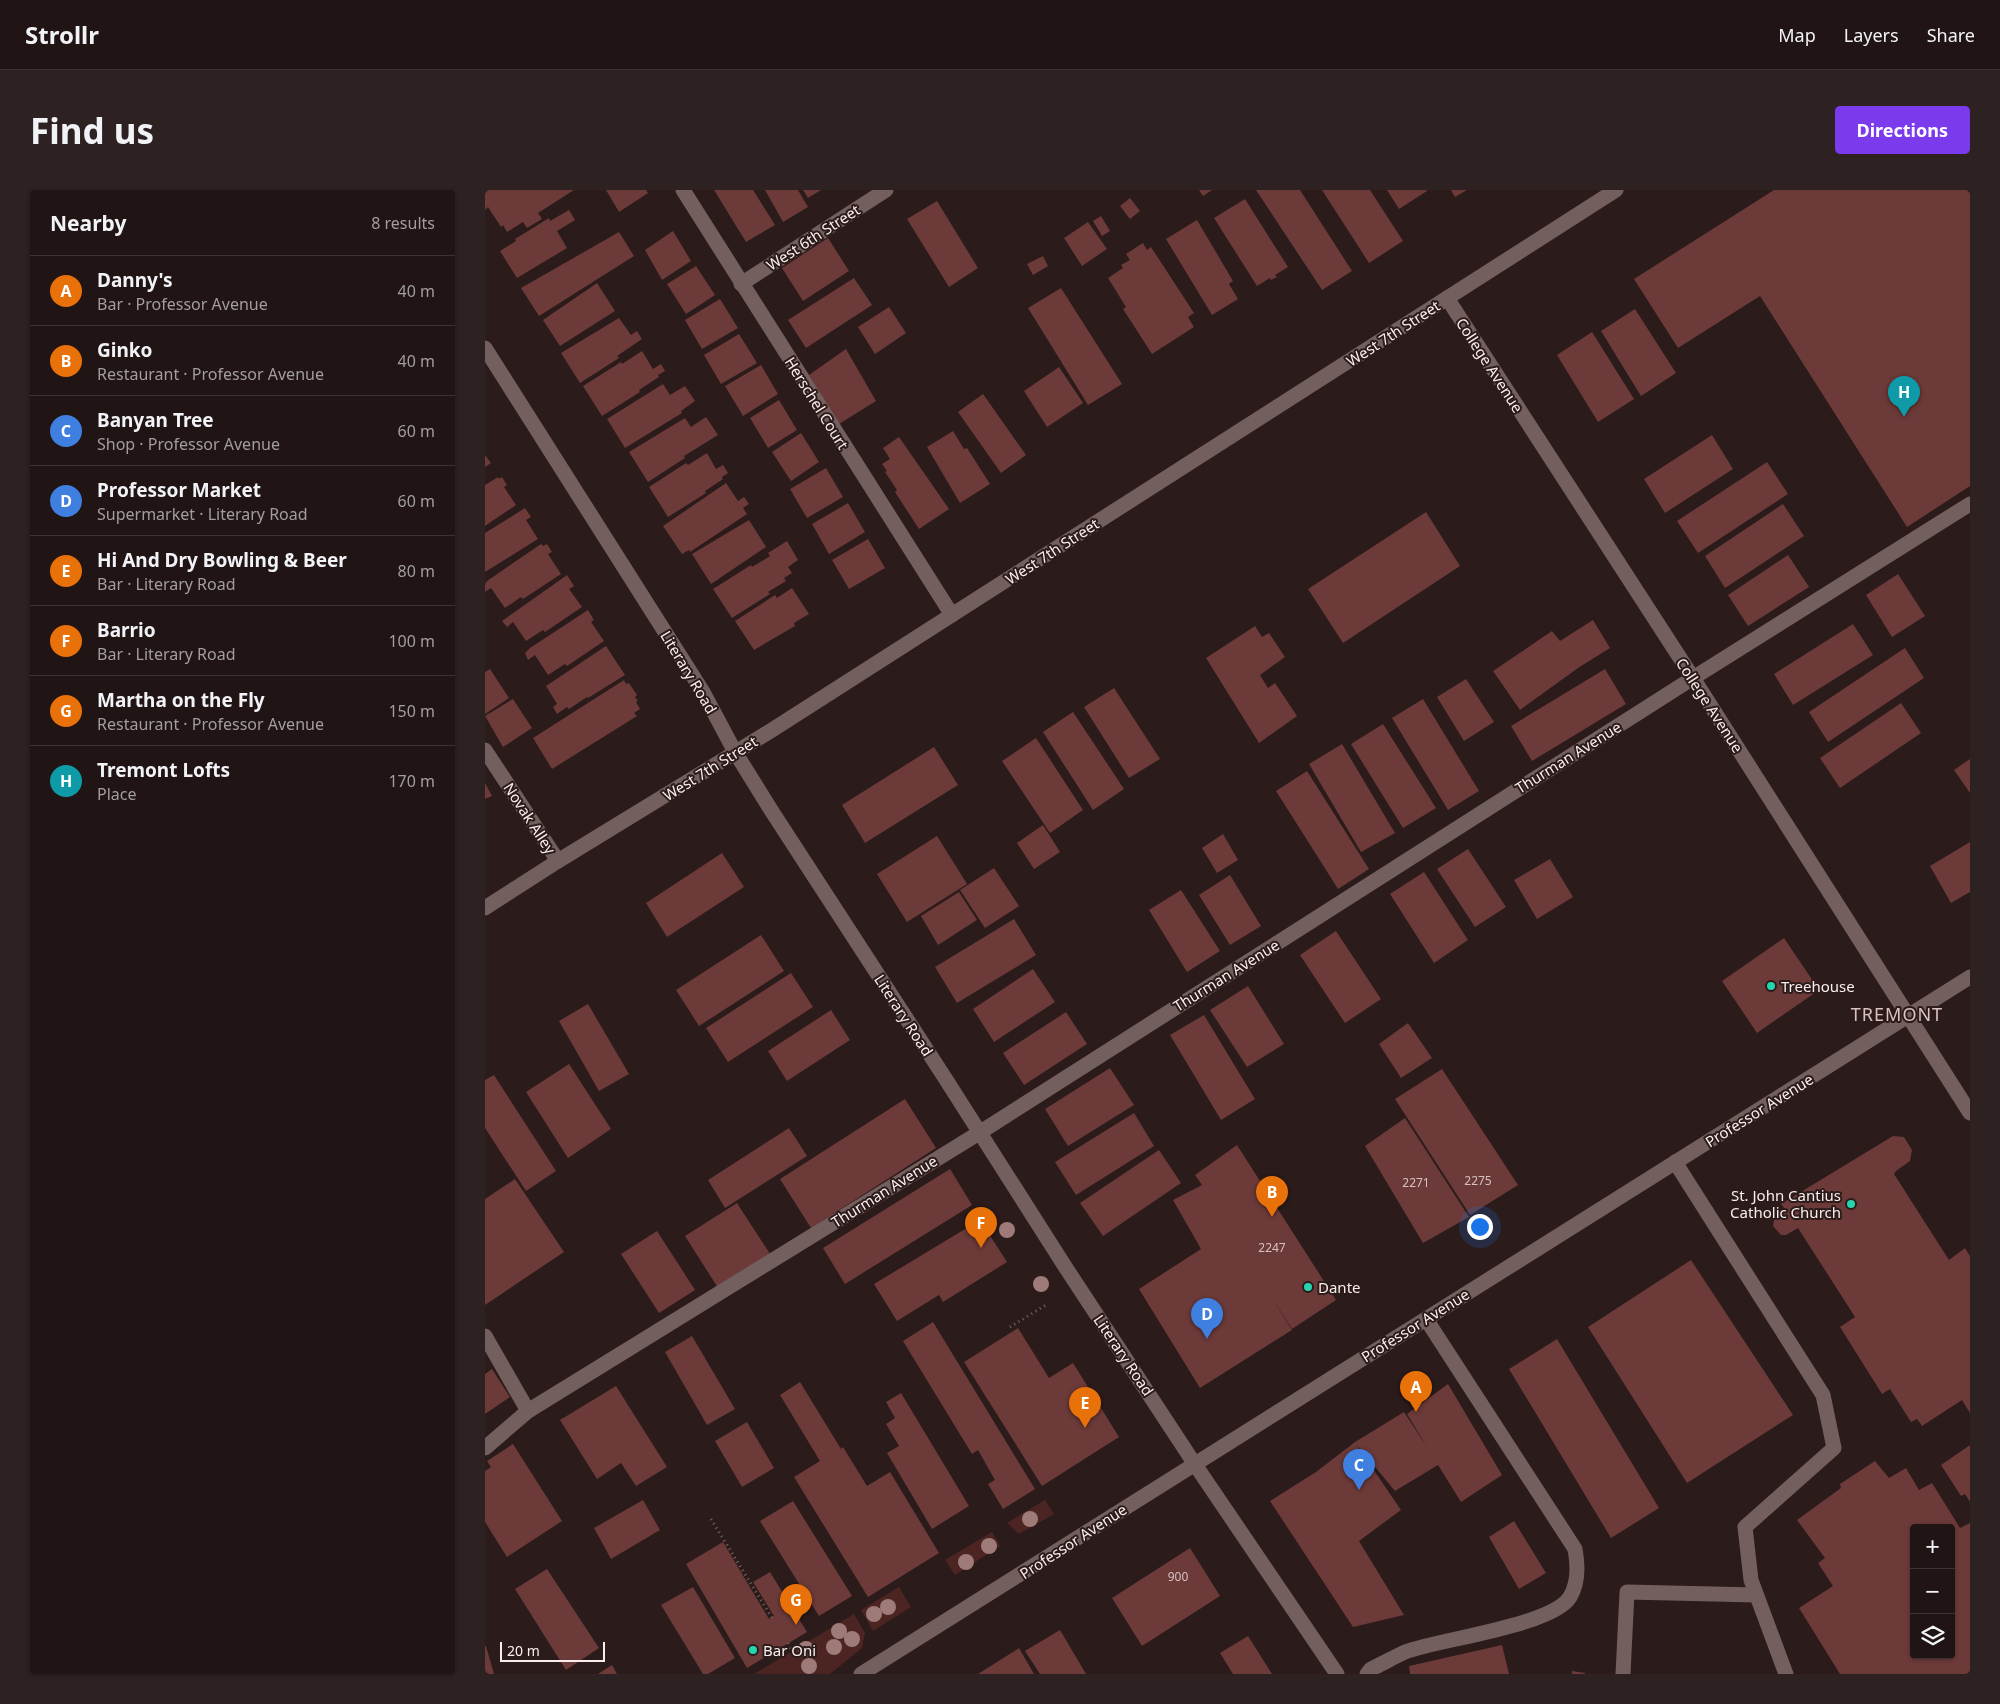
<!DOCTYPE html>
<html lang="en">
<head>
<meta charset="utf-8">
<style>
  body { margin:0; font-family:"Noto Sans",sans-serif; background:#2d2122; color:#f1f3f6 }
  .controls { position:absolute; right:15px; bottom:15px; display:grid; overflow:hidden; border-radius:5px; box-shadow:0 1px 4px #0004 }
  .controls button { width:45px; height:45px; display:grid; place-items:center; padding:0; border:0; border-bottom:1px solid #3d3334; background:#201414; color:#f1f3f6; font:25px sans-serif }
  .scale { position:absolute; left:15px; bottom:12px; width:105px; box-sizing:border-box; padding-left:5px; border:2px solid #faeeed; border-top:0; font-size:14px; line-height:18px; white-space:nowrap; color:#faeeed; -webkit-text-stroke:4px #2b1b1a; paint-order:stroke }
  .you { position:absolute; left:994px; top:1036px; width:18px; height:18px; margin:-12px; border:4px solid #fff; border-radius:50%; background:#1a73e8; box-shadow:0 0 0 8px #1a73e833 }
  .badge { display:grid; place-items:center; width:32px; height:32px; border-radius:50%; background:#7c3aed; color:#fff; font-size:16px; font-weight:700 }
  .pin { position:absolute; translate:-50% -41px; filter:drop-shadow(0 1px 2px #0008) }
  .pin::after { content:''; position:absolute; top:26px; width:18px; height:15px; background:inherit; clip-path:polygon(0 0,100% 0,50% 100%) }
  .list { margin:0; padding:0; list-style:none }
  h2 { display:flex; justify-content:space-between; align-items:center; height:65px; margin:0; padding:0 20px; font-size:21px }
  h2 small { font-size:16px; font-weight:400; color:#a29ea0 }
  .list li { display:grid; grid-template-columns:32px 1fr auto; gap:15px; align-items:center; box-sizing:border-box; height:70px; padding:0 20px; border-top:1px solid #3d3334 }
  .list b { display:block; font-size:19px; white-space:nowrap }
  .list p { margin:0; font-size:16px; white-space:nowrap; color:#a29ea0 }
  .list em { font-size:16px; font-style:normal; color:#a29ea0 }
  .icon { flex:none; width:28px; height:28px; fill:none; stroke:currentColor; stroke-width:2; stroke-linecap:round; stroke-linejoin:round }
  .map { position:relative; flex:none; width:1485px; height:1484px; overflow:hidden; border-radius:5px }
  header { display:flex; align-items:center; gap:30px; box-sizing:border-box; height:70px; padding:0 25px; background:#201414; border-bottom:1px solid #3d3334 }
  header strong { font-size:24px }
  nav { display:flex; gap:28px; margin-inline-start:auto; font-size:18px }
  .intro { display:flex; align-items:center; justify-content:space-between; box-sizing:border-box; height:120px; padding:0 30px }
  h1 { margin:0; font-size:35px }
  .button { padding:12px 22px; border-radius:5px; background:#7c3aed; color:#fff; font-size:18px; font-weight:700 }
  main { display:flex; gap:30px; padding:0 30px }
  aside { flex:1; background:#201414; border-radius:5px; box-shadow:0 1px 4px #0004 }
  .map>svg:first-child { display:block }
  .green { fill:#4c2523 }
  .building { fill:#6c3a38; fill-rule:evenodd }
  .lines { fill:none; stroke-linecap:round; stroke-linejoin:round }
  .path { stroke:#766766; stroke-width:3; stroke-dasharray:1 4; stroke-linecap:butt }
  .minor { stroke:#735f5e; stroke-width:15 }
  .tree { fill:#9e7a78 }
  .poi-dot { fill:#24d5ae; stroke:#2b1b1a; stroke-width:2 }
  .labels { text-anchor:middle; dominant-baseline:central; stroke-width:4; stroke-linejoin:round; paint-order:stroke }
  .number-label { font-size:12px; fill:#d6c1c0 }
  .street-label { font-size:15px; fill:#faeeed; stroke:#2b1b1a }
  .poi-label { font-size:15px; fill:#faeeed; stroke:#2b1b1a; text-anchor:start }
  .quarter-label { font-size:18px; letter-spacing:1px; fill:#d9c2c0; stroke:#2b1b1a }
</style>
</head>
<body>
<header>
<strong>Strollr</strong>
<nav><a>Map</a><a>Layers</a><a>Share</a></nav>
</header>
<div class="intro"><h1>Find us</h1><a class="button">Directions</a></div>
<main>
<aside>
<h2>Nearby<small>8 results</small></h2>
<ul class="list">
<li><span class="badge" style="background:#e8710a">A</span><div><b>Danny's</b><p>Bar · Professor Avenue</p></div><em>40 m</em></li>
<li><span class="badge" style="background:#e8710a">B</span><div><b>Ginko</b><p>Restaurant · Professor Avenue</p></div><em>40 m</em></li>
<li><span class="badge" style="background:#3f7fe0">C</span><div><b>Banyan Tree</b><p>Shop · Professor Avenue</p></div><em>60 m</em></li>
<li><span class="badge" style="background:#3f7fe0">D</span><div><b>Professor Market</b><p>Supermarket · Literary Road</p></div><em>60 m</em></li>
<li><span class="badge" style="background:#e8710a">E</span><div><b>Hi And Dry Bowling &amp; Beer</b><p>Bar · Literary Road</p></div><em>80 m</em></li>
<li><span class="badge" style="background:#e8710a">F</span><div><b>Barrio</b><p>Bar · Literary Road</p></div><em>100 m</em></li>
<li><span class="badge" style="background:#e8710a">G</span><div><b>Martha on the Fly</b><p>Restaurant · Professor Avenue</p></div><em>150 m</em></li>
<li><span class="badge" style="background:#0f9aa8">H</span><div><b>Tremont Lofts</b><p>Place</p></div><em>170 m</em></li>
</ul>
</aside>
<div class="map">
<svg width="1485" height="1484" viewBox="0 0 1485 1484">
  <rect width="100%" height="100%" fill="#2b1b1a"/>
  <g class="green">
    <polygon points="560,1310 569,1324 534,1344 522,1333"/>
    <polygon points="507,1342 515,1356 470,1385 460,1370"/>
    <polygon points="414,1397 426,1417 388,1441 376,1420"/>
    <polygon points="369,1424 380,1443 377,1458 345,1484 269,1484"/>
  </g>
  <g class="building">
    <polygon points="0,0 89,0 53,23 57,29 42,38 38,32 22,42 18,35 16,37 3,17 0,20"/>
    <polygon points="121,0 161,0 163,3 134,22"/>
    <polygon points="229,0 268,0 290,35 261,52"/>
    <polygon points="280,0 313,0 323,17 298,32"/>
    <polygon points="318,0 336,0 323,8"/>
    <polygon points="714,0 727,0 718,6"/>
    <polygon points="771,0 815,0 867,81 837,100"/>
    <polygon points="837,0 885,0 918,51 884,73"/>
    <polygon points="902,0 941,0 942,1 914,19"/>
    <polygon points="966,0 982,0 970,7"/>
    <polygon points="1289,0 1485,0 1485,296 1422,337 1275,106 1193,158 1149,89"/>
    <polygon points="645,8 655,21 645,29 635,16"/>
    <polygon points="760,9 803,77 790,85 792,87 786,90 785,88 772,96 729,28"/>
    <polygon points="452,11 493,78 464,97 422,29"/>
    <polygon points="84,20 90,30 72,41 82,58 32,88 15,61 31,51 30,49 64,28 65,31"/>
    <polygon points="616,26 625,41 617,46 608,31"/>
    <polygon points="712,30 748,91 744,94 753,109 727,125 681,49"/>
    <polygon points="603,32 622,59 597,76 579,48"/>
    <polygon points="188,41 206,71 177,90 160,60"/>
    <polygon points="134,42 149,66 54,126 36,98"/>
    <polygon points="343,48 364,81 318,111 297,78"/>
    <polygon points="658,53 662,60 666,57 709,123 703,127 709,137 667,164 638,119 641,117 623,88 638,78 636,75 645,70 641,64"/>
    <polygon points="558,66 563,76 548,85 542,74"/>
    <polygon points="211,76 230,105 201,124 182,94"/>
    <polygon points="369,88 387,115 321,158 303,130"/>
    <polygon points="112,93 130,121 75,156 58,130"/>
    <polygon points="576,98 637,194 603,215 543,118"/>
    <polygon points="235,109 253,138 217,159 200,130"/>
    <polygon points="404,117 421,143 390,164 373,137"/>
    <polygon points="1150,119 1191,183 1156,206 1116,141"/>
    <polygon points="134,128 146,145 152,141 157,149 132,166 134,168 95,193 76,163"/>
    <polygon points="1107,142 1149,209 1113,232 1072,165"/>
    <polygon points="254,144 272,173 236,194 219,165"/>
    <polygon points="361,159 391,211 354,234 324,185"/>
    <polygon points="157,161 168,179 176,174 180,181 173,185 174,187 154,200 155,202 117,226 98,196 136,172 137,174"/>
    <polygon points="276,175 293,204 258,226 240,196"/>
    <polygon points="574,177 598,213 562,237 539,201"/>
    <polygon points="178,194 185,205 200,196 210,211 196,221 197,223 140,258 122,229"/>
    <polygon points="498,204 541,265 516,283 473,222"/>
    <polygon points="294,210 312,240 283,258 265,228"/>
    <polygon points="221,227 233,245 199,266 200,268 163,292 144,262 200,228 206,237"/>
    <polygon points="468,241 479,259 482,258 505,294 475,313 442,257"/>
    <polygon points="316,243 334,272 306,291 287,262"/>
    <polygon points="1227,245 1248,279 1180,323 1159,289"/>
    <polygon points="414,247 464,319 434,339 410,302 412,300 400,282 402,281 397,274 405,269 398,258"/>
    <polygon points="222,263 231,279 238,275 243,283 237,287 238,289 220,301 221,303 183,327 164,297 201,273 203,275"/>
    <polygon points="0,265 6,273 0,277"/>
    <polygon points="1282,272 1303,304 1213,363 1192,331"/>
    <polygon points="341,278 358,307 322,328 305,299"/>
    <polygon points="13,287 14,289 17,287 22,295 19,297 31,315 0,336 0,295"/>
    <polygon points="241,293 253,311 259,307 264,314 258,318 262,324 205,362 204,360 197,364 178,336"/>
    <polygon points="363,313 380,342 344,364 327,334"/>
    <polygon points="1298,314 1319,346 1240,398 1220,366"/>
    <polygon points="40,318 46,327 41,330 53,349 0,382 0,343"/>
    <polygon points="941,322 975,376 858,453 823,399"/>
    <polygon points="264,330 281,357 226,394 207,364"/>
    <polygon points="383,349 400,378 364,399 347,370"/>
    <polygon points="302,351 313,370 303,377 307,383 299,388 301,391 283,402 285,404 247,428 228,399 266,375 267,377 285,366 283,363"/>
    <polygon points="56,354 58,356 62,354 67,362 63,364 76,384 38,409 36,407 20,418 6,398 0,402 0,394 2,391"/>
    <polygon points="1303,365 1324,397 1263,436 1243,405"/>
    <polygon points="1413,384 1440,426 1407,447 1381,405"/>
    <polygon points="82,385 89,396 84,399 97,417 60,442 58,440 41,451 28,432 22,437 17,431"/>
    <polygon points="307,398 324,424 309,433 310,436 269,460 250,431 290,405 292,408"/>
    <polygon points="103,420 109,430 106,432 119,451 82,476 80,474 63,485 50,465 43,470 40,463 45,458"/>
    <polygon points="1108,430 1125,458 1093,478 1035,520 1008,481 1067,441 1075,451"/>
    <polygon points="1368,434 1388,465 1308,515 1289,484"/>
    <polygon points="770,436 777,447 784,443 800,467 775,485 783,498 790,493 812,526 774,553 721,468"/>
    <polygon points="121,456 140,485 103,508 102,507 84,519 82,517 72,524 68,517 72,514 61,496"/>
    <polygon points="1420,458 1439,488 1343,552 1324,522"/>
    <polygon points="5,479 24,508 0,524 0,482"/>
    <polygon points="1120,479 1141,514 1047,571 1026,536"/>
    <polygon points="981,489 1009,532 979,551 952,507"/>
    <polygon points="139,490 141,494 144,493 152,505 150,507 153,511 151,512 155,519 149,523 152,526 67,579 48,548"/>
    <polygon points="629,498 675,569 644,588 599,517"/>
    <polygon points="28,509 47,538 18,557 0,526"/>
    <polygon points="938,509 994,601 963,620 907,528"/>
    <polygon points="1416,513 1436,543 1355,598 1335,568"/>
    <polygon points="588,522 639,599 608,620 558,542"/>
    <polygon points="898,534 951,618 918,638 866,554"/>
    <polygon points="551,548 598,620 565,643 517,571"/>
    <polygon points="857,554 910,643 876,662 824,574"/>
    <polygon points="449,557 473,595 380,653 357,615"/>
    <polygon points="1485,569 1485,603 1469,580"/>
    <polygon points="822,581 884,679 853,699 791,601"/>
    <polygon points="0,593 7,606 0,609"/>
    <polygon points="558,635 575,662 549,679 532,653"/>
    <polygon points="738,644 753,670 732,683 717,658"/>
    <polygon points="452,646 482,694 422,732 392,684"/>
    <polygon points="1485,652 1485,702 1466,713 1445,676"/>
    <polygon points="983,659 1021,717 990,737 952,679"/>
    <polygon points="237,663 259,697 182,747 161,713"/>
    <polygon points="1065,669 1088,707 1052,729 1029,690"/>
    <polygon points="509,678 534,716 500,738 475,700"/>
    <polygon points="939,682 983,750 949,773 905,704"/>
    <polygon points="745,685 776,736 745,755 714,705"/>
    <polygon points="696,700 735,761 702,782 664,720"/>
    <polygon points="474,702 492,730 453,755 436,726"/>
    <polygon points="529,729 551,765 472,813 450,777"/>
    <polygon points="851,741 896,809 860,833 815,765"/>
    <polygon points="276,745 299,781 214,836 191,800"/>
    <polygon points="1299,748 1334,800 1272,843 1237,791"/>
    <polygon points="548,779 570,812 509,852 488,819"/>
    <polygon points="306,783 328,817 243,872 221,838"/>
    <polygon points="763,796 799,854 762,877 725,820"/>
    <polygon points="103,814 144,884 114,901 74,831"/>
    <polygon points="346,820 365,850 302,891 283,861"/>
    <polygon points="581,822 602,854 539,895 518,863"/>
    <polygon points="719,825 770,909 736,930 685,845"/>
    <polygon points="923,833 947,868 916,888 894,854"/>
    <polygon points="84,874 126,939 83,968 41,902"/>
    <polygon points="625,878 649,915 583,956 560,919"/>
    <polygon points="957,879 1033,995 985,1025 910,909"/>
    <polygon points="9,885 71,981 41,1001 0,938 0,890"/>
    <polygon points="420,909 451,958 326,1038 295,989"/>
    <polygon points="649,923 669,956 591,1005 570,972"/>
    <polygon points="920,928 984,1027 938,1053 880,956"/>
    <polygon points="304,938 322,966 240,1018 223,990"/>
    <polygon points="1408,946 1419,947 1427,960 1425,971 1411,981 1409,984 1464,1070 1480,1058 1485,1066 1485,1223 1477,1210 1437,1236 1432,1229 1426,1232 1405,1199 1397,1204 1355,1137 1370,1127 1313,1038 1301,1045 1296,1045 1288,1036 1290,1024 1299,1018 1296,1014"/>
    <polygon points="752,955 851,1110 807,1139 784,1103 807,1140 715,1198 654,1099 716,1059 688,1010 717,995 710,985"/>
    <polygon points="674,960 696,993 618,1046 595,1013"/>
    <polygon points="465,979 487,1015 360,1094 338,1058"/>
    <polygon points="30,989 79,1062 0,1115 0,1009"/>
    <polygon points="252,1013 287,1067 235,1101 200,1046"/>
    <polygon points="495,1030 522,1072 458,1112 454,1105 412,1131 389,1094"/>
    <polygon points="172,1041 210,1100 174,1123 136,1064"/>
    <polygon points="1206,1070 1308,1225 1202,1293 1103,1137"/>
    <polygon points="448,1132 550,1299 518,1319 503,1294 510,1290 493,1260 487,1264 418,1151"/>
    <polygon points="533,1138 564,1188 588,1173 634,1247 557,1296 479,1172"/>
    <polygon points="207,1146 250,1219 222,1235 180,1162"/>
    <polygon points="1072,1149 1174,1318 1126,1348 1024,1179"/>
    <polygon points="7,1179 25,1207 0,1224 0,1184"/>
    <polygon points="315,1192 356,1259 358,1257 382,1296 405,1282 454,1363 383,1407 309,1287 335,1271 295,1205"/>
    <polygon points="963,1194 1017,1285 976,1312 953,1275 910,1301 871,1254 916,1320 874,1351 919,1425 868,1437 785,1311 831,1282 870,1252 919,1222 942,1257 922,1224"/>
    <polygon points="131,1196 182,1277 151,1296 136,1273 112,1289 75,1230"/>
    <polygon points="416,1203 484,1316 447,1339 402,1263 414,1256 401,1234 410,1228 401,1212"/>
    <polygon points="262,1232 289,1278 257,1297 230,1251"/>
    <polygon points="28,1254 77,1331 22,1367 0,1332 0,1281 6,1277 2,1271"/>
    <polygon points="1485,1255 1485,1312 1480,1304 1476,1306 1456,1275"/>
    <path d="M1390,1271L1404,1288L1421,1278L1434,1300L1447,1293L1475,1338L1485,1333V1484H1355L1314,1418L1348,1396L1333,1373L1340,1368L1312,1330L1356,1298L1355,1294ZM1429,1338H1466V1465H1429Z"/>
    <polygon points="158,1310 175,1340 126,1369 109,1338"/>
    <polygon points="308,1311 367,1406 334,1426 275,1331"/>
    <polygon points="1029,1331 1061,1383 1034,1399 1004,1347"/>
    <polygon points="238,1352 284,1429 289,1426 268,1392 285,1382 322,1442 262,1478 201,1374"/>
    <polygon points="705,1358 735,1406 657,1456 627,1408"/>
    <polygon points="62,1379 114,1458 81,1480 30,1399"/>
    <polygon points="208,1397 250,1468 223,1484 218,1484 176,1415"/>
    <polygon points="575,1440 601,1484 555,1484 540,1461"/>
    <polygon points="763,1446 787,1484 748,1484 735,1463"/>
    <polygon points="1017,1455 1024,1484 925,1484 924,1476"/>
    <polygon points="0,1456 1,1456 9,1484 0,1484"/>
    <polygon points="534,1458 549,1484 493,1484"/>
    <polygon points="127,1475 132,1484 113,1484"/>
    <polygon points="1087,1481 1100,1483 1100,1484 1087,1484"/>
  </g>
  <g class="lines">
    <g class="path">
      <polyline points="525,1137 561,1115"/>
      <polyline points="226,1329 287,1428"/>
      <polyline points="303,1453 307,1461"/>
    </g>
    <g class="minor">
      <polyline points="198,0 467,425"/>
      <polyline points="256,94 401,0"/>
      <polyline points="962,108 1208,488 1485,923"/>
      <polyline points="0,158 218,502 250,562 286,620 460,888 581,1078 709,1273 852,1484"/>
      <polyline points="0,560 73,671"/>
      <polyline points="0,718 73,671 287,540 1131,0"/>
      <polyline points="1190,972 1338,1205 1349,1258 1260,1337 1266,1390 1301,1484"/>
      <polyline points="0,1146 43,1221"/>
      <polyline points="0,1258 43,1221 494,943 1208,488 1485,314"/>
      <polyline points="376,1484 1485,787"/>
      <path d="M882,1484L886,1479C897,1474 909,1467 920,1462C954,1449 1067,1436 1085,1407C1094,1392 1093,1375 1090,1359L941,1129"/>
      <polyline points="1138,1484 1142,1402 1271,1405"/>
    </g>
  </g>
  <g class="tree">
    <circle cx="522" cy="1040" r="8"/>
    <circle cx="556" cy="1094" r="8"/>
    <circle cx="545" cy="1329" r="8"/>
    <circle cx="504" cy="1356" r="8"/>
    <circle cx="481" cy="1372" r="8"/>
    <circle cx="403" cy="1417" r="8"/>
    <circle cx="389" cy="1424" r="8"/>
    <circle cx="354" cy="1441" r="8"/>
    <circle cx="367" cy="1449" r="8"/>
    <circle cx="349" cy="1457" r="8"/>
    <circle cx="321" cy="1459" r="8"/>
    <circle cx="324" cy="1476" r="8"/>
  </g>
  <g class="poi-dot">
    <circle cx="1286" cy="796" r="5"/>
    <circle cx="1366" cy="1014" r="5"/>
    <circle cx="823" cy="1097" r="5"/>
    <circle cx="268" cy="1460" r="5"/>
  </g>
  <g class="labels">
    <g class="number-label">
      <text x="993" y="990">2275</text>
      <text x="931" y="992">2271</text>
      <text x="787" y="1057">2247</text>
      <text x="693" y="1386">900</text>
    </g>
    <g class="street-label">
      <text transform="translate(328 47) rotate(-33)">West 6th Street</text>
      <text transform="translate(908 143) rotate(-33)">West 7th Street</text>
      <text transform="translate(1005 175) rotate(57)">College Avenue</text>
      <text transform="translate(332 213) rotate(58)">Herschel Court</text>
      <text transform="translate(567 361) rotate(-33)">West 7th Street</text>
      <text transform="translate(204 482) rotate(59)">Literary Road</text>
      <text transform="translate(1225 515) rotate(57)">College Avenue</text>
      <text transform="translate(1083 567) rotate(-32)">Thurman Avenue</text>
      <text transform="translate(225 578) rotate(-32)">West 7th Street</text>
      <text transform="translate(45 628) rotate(57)">Novak Alley</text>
      <text transform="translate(741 785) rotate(-32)">Thurman Avenue</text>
      <text transform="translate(419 825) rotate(57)">Literary Road</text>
      <text transform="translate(1274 920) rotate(-32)">Professor Avenue</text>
      <text transform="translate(399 1001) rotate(-32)">Thurman Avenue</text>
      <text transform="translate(930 1135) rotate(-32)">Professor Avenue</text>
      <text transform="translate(639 1165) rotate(56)">Literary Road</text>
      <text transform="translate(588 1351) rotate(-33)">Professor Avenue</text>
    </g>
    <g class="poi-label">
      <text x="1296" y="796">Treehouse</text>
      <text x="1356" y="1005" text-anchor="end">St. John Cantius<tspan x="1356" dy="17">Catholic Church</tspan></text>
      <text x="833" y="1097">Dante</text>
      <text x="278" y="1460">Bar Oni</text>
    </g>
    <g class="quarter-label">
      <text x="1412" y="824">TREMONT</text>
    </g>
  </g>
</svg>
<div class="controls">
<button>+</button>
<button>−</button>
<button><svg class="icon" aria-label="layers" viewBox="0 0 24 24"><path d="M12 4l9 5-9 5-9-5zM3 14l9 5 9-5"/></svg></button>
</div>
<div class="scale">20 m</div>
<div class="you"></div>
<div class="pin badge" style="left:931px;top:1222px;background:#e8710a">A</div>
<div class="pin badge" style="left:787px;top:1027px;background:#e8710a">B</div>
<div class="pin badge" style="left:874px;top:1300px;background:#3f7fe0">C</div>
<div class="pin badge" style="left:722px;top:1149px;background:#3f7fe0">D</div>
<div class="pin badge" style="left:600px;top:1238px;background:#e8710a">E</div>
<div class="pin badge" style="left:496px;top:1058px;background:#e8710a">F</div>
<div class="pin badge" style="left:311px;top:1435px;background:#e8710a">G</div>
<div class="pin badge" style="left:1419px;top:227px;background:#0f9aa8">H</div>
</div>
</main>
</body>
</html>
